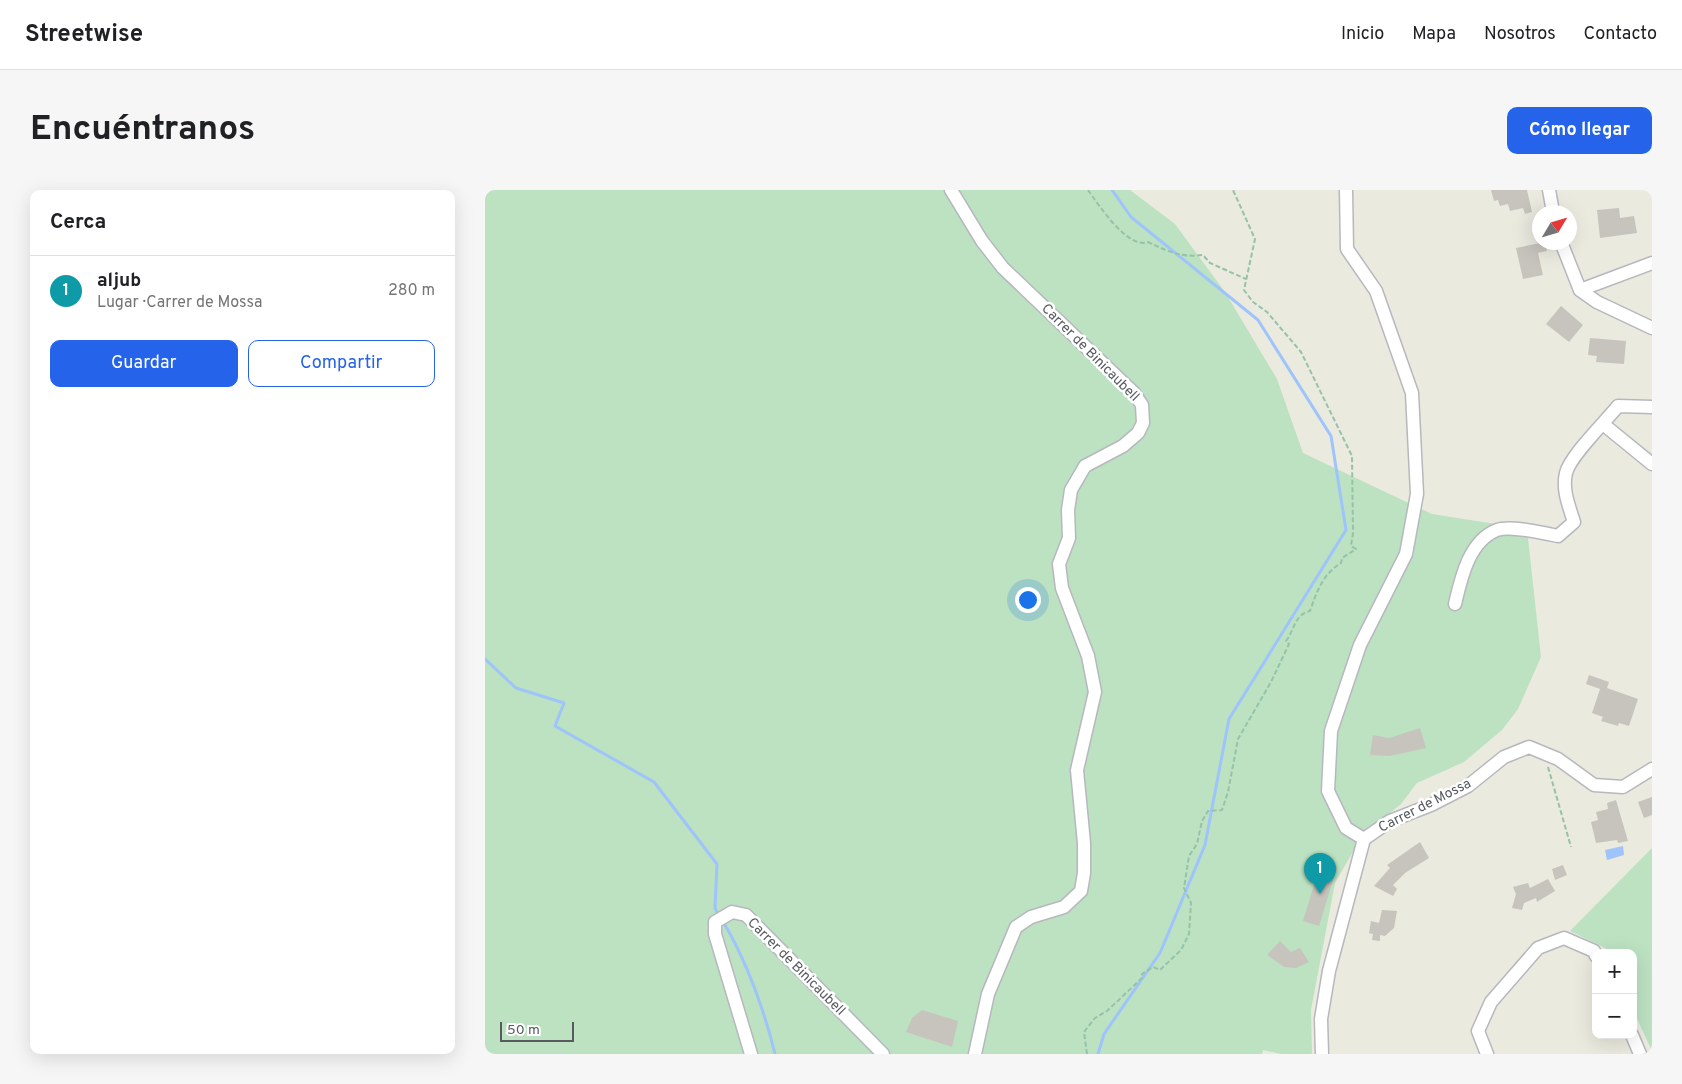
<!DOCTYPE html>
<html lang="es">
<head>
<meta charset="utf-8">
<style>
  body { margin:0; font-family:Overpass,sans-serif; background:#f6f6f6; color:#202124 }
  .controls { position:absolute; right:15px; bottom:15px; display:grid; overflow:hidden; border-radius:10px; box-shadow:0 5px 20px #0002 }
  .controls button { width:45px; height:45px; display:grid; place-items:center; padding:0; border:0; border-bottom:1px solid #e0e0e0; background:#fff; color:#202124; font:25px sans-serif }
  .compass { position:absolute; left:1047px; top:15px; width:45px; height:45px; border-radius:50%; background:#fff; box-shadow:0 5px 20px #0002; rotate:52deg }
  .scale { position:absolute; left:15px; bottom:12px; width:74px; box-sizing:border-box; padding-left:5px; border:2px solid #585a60; border-top:0; font-size:14px; line-height:18px; white-space:nowrap; color:#585a60; -webkit-text-stroke:4px #fff; paint-order:stroke }
  .you { position:absolute; left:542px; top:409px; width:18px; height:18px; margin:-12px; border:4px solid #fff; border-radius:50%; background:#1a73e8; box-shadow:0 0 0 8px #1a73e833 }
  .badge { display:grid; place-items:center; width:32px; height:32px; border-radius:50%; background:#2563eb; color:#fff; font-size:16px; font-weight:700 }
  .pin { position:absolute; translate:-50% -41px; filter:drop-shadow(0 1px 2px #0008) }
  .pin::after { content:''; position:absolute; top:26px; width:18px; height:15px; background:inherit; clip-path:polygon(0 0,100% 0,50% 100%) }
  .list { margin:0; padding:0; list-style:none }
  h2 { display:flex; justify-content:space-between; align-items:center; height:65px; margin:0; padding:0 20px; font-size:21px }
  h2 small { font-size:16px; font-weight:400; color:#757577 }
  .list li { display:grid; grid-template-columns:32px 1fr auto; gap:15px; align-items:center; box-sizing:border-box; height:70px; padding:0 20px; border-top:1px solid #e0e0e0 }
  .list b { display:block; font-size:19px; white-space:nowrap }
  .list p { margin:0; font-size:16px; white-space:nowrap; color:#757577 }
  .list em { font-size:16px; font-style:normal; color:#757577 }
  .actions { display:flex; gap:10px; padding:15px 20px }
  .actions a { flex:1; padding:11px 0; border:1px solid #2563eb; border-radius:10px; text-align:center; font-size:18px; color:#2563eb }
  .actions .main { background:#2563eb; color:#fff }
  .map { position:relative; flex:none; width:1167px; height:864px; overflow:hidden; border-radius:10px }
  header { display:flex; align-items:center; gap:30px; box-sizing:border-box; height:70px; padding:0 25px; background:#fff; border-bottom:1px solid #e0e0e0 }
  header strong { font-size:24px }
  nav { display:flex; gap:28px; margin-inline-start:auto; font-size:18px }
  .intro { display:flex; align-items:center; justify-content:space-between; box-sizing:border-box; height:120px; padding:0 30px }
  h1 { margin:0; font-size:35px }
  .button { padding:12px 22px; border-radius:10px; background:#2563eb; color:#fff; font-size:18px; font-weight:700 }
  main { display:flex; gap:30px; padding:0 30px }
  aside { flex:1; background:#fff; border-radius:10px; box-shadow:0 5px 20px #0002 }
  .map>svg:first-child { display:block }
  .green { fill:#bce2c2 }
  .water { fill:#9fc4fb }
  .lines { fill:none; stroke-linecap:round; stroke-linejoin:round }
  .stream { stroke:#9fc4fb; stroke-width:3 }
  .building { fill:#c6c4bd }
  .minor-casing { stroke:#b7b8be; stroke-width:15 }
  .path { stroke:#96c2aa; stroke-width:2; stroke-dasharray:5 2.5; stroke-linecap:butt }
  .minor { stroke:#fff; stroke-width:12 }
  .labels { text-anchor:middle; dominant-baseline:central; stroke-width:5; stroke-linejoin:round; paint-order:stroke }
  .street-label { font-size:14px; fill:#585a60; stroke:#fff }
</style>
</head>
<body>
<header>
<strong>Streetwise</strong>
<nav><a>Inicio</a><a>Mapa</a><a>Nosotros</a><a>Contacto</a></nav>
</header>
<div class="intro"><h1>Encuéntranos</h1><a class="button">Cómo llegar</a></div>
<main>
<aside>
<h2>Cerca<small></small></h2>
<ul class="list">
<li><span class="badge" style="background:#0f9aa8">1</span><div><b>aljub</b><p>Lugar · Carrer de Mossa</p></div><em>280 m</em></li>
</ul>
<div class="actions"><a class="main">Guardar</a><a>Compartir</a></div>
</aside>
<div class="map">
<svg width="1167" height="864" viewBox="0 0 1167 864">
  <rect width="100%" height="100%" fill="#ebeadf"/>
  <g class="green">
    <polygon points="0,0 645,0 690,34 740,102 792,189 818,263 947,324 1042,339 1056,467 1033,519 1017,540 979,572 932,593 916,614 877,646 850,693 826,820 827,864 796,864 778,860 777,864 0,864"/>
    <polygon points="1167,658 1167,861 1148,820 1148,763 1122,763 1120,758 1085,741"/>
  </g>
  <polygon class="water" points="1138,656 1139,665 1122,670 1120,660"/>
  <g class="lines">
    <g class="stream">
      <polyline points="0,469 31,498 79,513 70,536 169,592 232,674 230,718 232,722"/>
      <path d="M240,735C262,772 280,823 290,864"/>
      <polyline points="613,864 619,844 675,763 720,655 744,529 861,340 846,246 773,130 646,27 627,0"/>
    </g>
  </g>
  <g class="building">
    <polygon points="1006,0 1042,0 1047,22 1040,24 1038,18 1025,21 1023,14 1015,16 1013,10 1009,11"/>
    <polygon points="1134,18 1135,28 1149,26 1152,43 1115,48 1112,20"/>
    <polygon points="1060,52 1062,61 1053,63 1058,85 1038,89 1031,58"/>
    <polygon points="1076,116 1098,135 1084,152 1061,134"/>
    <polygon points="1105,148 1141,151 1139,174 1111,172 1112,166 1103,165"/>
    <polygon points="1104,485 1124,492 1122,498 1153,509 1144,536 1134,533 1133,536 1116,531 1118,527 1107,523 1115,499 1101,494"/>
    <polygon points="935,538 941,558 905,566 885,565 888,545 904,548"/>
    <polygon points="1167,607 1167,625 1159,628 1153,612"/>
    <polygon points="1131,610 1143,651 1133,653 1132,650 1111,653 1106,632 1113,630 1111,622 1123,619 1122,613"/>
    <polygon points="935,652 944,668 920,683 908,695 912,699 908,706 889,696 905,678 902,675"/>
    <polygon points="836,672 852,677 834,736 818,731"/>
    <polygon points="1078,675 1082,685 1070,690 1067,679"/>
    <polygon points="1063,689 1070,701 1052,712 1051,708 1039,713 1037,720 1027,718 1031,704 1028,697 1043,693 1045,698"/>
    <polygon points="897,720 912,721 909,738 900,746 895,745 895,751 887,750 888,744 884,743 886,731 894,733"/>
    <polygon points="795,751 806,762 815,758 824,772 811,778 799,777 782,765"/>
    <polygon points="437,820 473,831 467,857 421,842 427,828"/>
  </g>
  <g class="lines">
    <g class="minor-casing">
      <g id="minor">
        <polyline points="466,0 497,51 518,78 649,203 657,215 658,233 653,243 638,256 600,276 586,300 583,320 584,348 574,374 577,398 603,466 610,502 592,580 599,653 599,683 596,701 579,717 546,727 531,737 503,804 490,864"/>
        <polyline points="861,0 862,59 891,101 927,203 932,304 921,364 875,455 846,541 843,601 861,638 879,649"/>
        <polyline points="1064,0 1068,22"/>
        <polyline points="1076,52 1095,100 1112,112 1167,138"/>
        <polyline points="1095,100 1167,73"/>
        <polyline points="1118,234 1167,274"/>
        <path d="M970,414C976,388 984,351 1012,340C1025,335 1059,343 1073,346L1089,332C1084,316 1077,300 1081,283C1085,266 1121,231 1133,216L1167,217"/>
        <polyline points="1147,845 1155,864"/>
        <polyline points="266,864 230,744 230,732 247,722 261,725 398,864"/>
        <polyline points="837,864 836,829 844,781 879,649 905,631 946,615 983,596 1019,567 1044,557 1073,569 1109,595 1138,597 1167,579"/>
        <polyline points="1002,864 993,841 1006,812 1053,758 1079,748 1109,761 1111,766"/>
      </g>
    </g>
    <g class="path">
      <path d="M603,0C613,14 643,60 663,52C682,61 696,68 718,65L725,73L761,89"/>
      <polyline points="1063,577 1086,657"/>
      <path d="M602,864L599,842L610,828L622,821L658,787L657,784L668,777L675,780L696,760L704,744L706,713L699,698L704,666L712,654L717,631L723,621L737,620L743,602L753,549L786,492L804,454L801,451C810,439 809,425 825,421C832,401 838,384 856,373L857,368L871,359L866,356L868,343L867,266L816,162L782,122L768,112L759,100L770,49L748,0"/>
    </g>
    <use href="#minor" class="minor"/>
  </g>
  <g class="labels">
    <g class="street-label">
      <text transform="translate(605 163) rotate(45)">Carrer de Binicaubell</text>
      <text transform="translate(940 616) rotate(-27)">Carrer de Mossa</text>
      <text transform="translate(311 777) rotate(45)">Carrer de Binicaubell</text>
    </g>
  </g>
</svg>
<div class="controls">
<button>+</button>
<button>−</button>
</div>
<svg class="compass" viewBox="-18 -18 36 36"><path d="M0-13l5 13h-10z" fill="#e53935"/><path d="M0 13l5-13h-10z" fill="#757577"/></svg>
<div class="scale">50 m</div>
<div class="you"></div>
<div class="pin badge" style="left:835px;top:704px;background:#0f9aa8">1</div>
</div>
</main>
</body>
</html>
